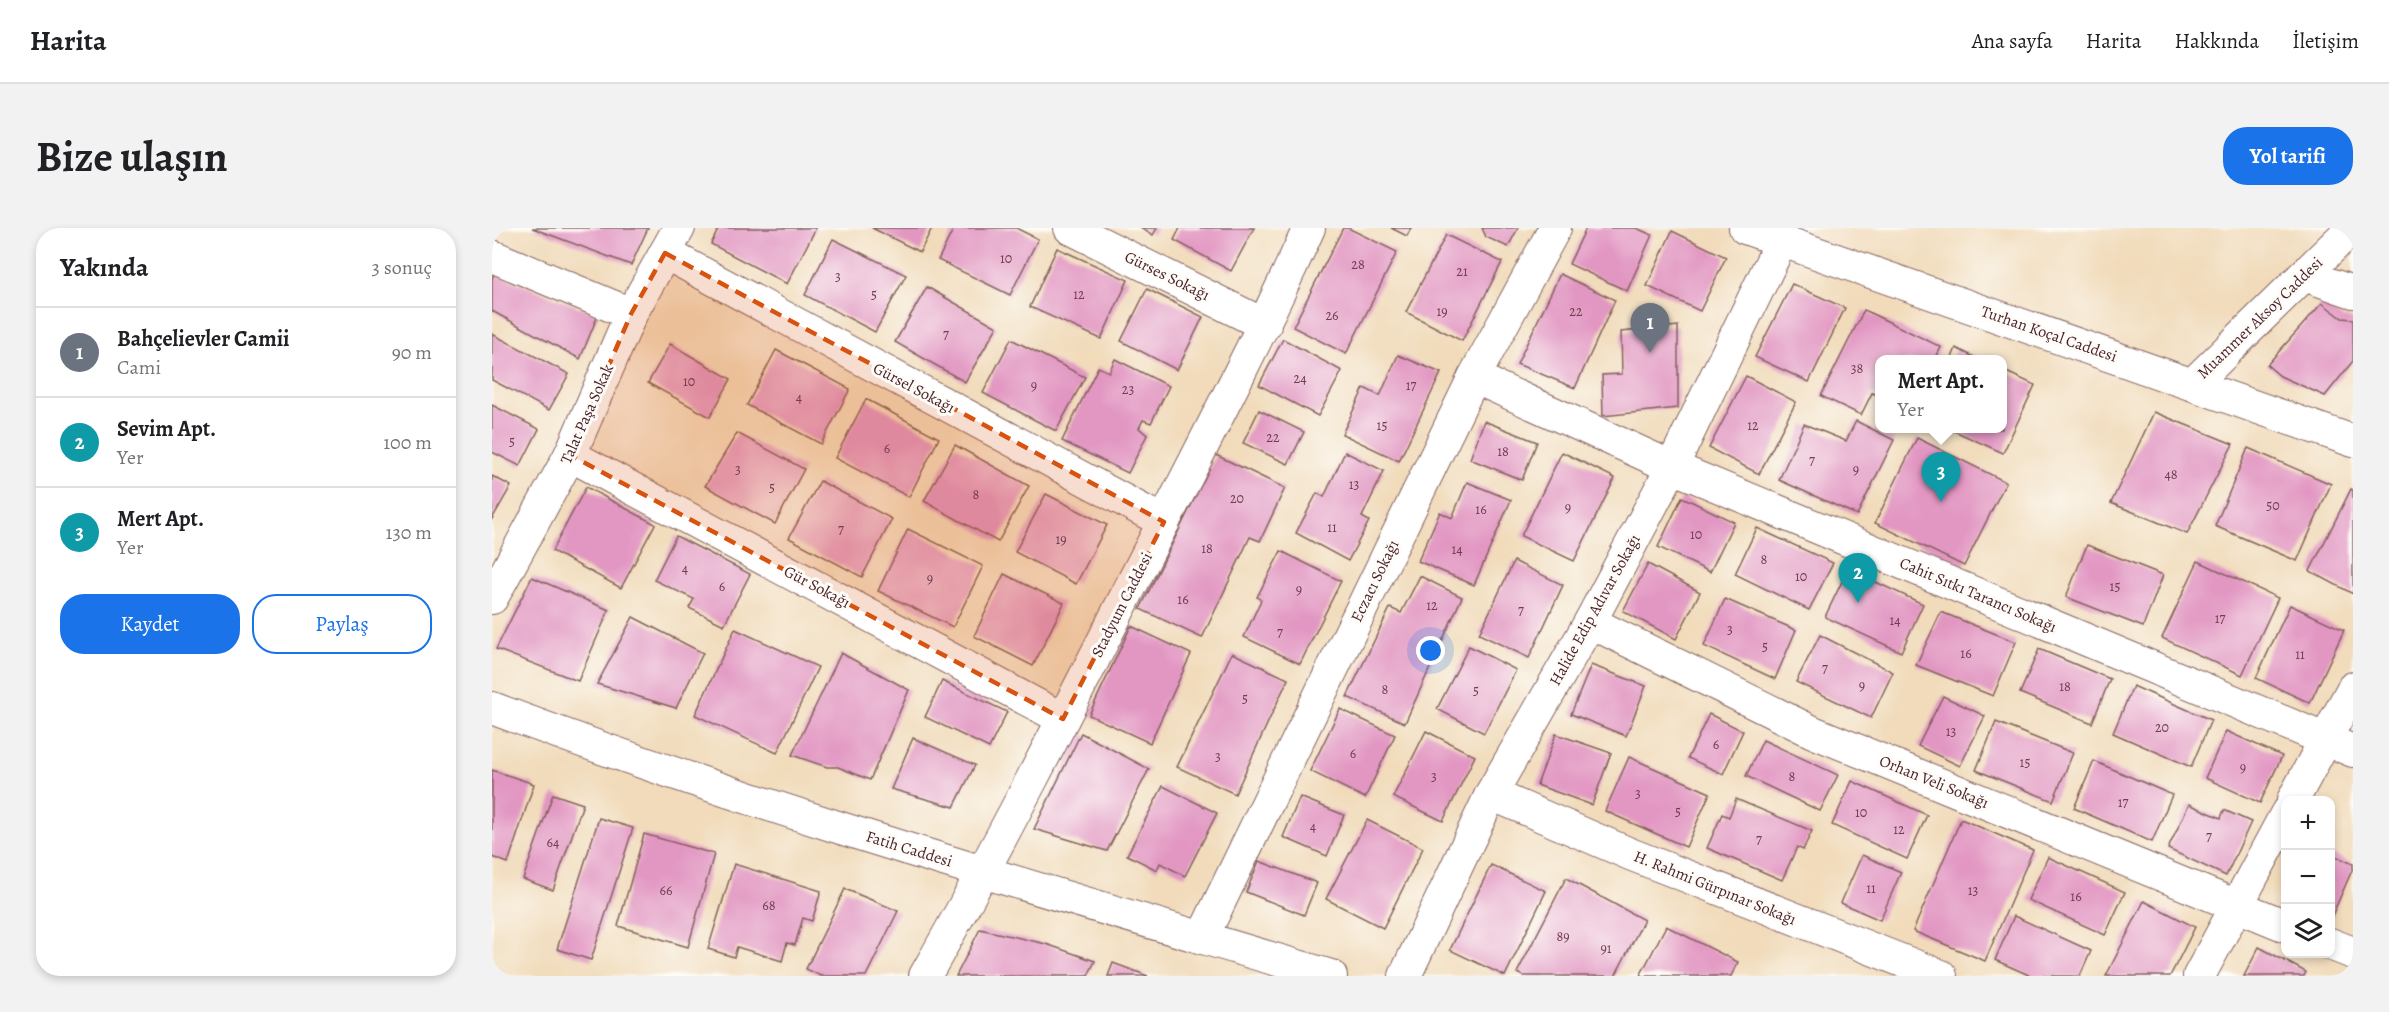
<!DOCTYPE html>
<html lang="tr">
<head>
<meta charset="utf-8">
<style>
  body { margin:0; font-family:Alegreya,serif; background:#f2f2f2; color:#202124 }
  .controls { position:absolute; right:18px; bottom:18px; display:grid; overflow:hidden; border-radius:12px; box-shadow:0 3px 9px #0003 }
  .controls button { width:54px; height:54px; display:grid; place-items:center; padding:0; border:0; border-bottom:2px solid #e0e0e0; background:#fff; color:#202124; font:30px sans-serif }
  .you { position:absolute; left:939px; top:423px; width:21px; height:21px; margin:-15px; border:4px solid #fff; border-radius:50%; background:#1a73e8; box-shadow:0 0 0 9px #1a73e833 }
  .badge { display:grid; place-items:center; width:39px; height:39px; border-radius:50%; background:#1a73e8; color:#fff; font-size:20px; font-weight:700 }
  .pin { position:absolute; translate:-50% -50px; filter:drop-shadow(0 2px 3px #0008) }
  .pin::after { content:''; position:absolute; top:32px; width:21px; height:18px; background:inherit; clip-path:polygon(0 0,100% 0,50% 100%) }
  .popup { position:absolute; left:1383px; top:127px; width:132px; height:78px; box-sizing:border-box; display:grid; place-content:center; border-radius:12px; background:#fff; filter:drop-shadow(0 2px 4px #0005); font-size:20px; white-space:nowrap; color:#757577 }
  .popup b { font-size:22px; color:#202124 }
  .popup::after { content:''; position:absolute; left:50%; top:100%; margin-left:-12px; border:12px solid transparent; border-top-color:#fff }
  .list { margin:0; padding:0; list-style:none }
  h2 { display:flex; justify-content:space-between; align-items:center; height:78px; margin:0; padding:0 24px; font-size:26px }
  h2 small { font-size:20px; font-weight:400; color:#757577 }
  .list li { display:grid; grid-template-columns:39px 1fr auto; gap:18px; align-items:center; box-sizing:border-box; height:90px; padding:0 24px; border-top:2px solid #e0e0e0 }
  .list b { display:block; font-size:22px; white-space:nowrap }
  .list p { margin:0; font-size:20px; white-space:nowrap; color:#757577 }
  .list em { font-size:20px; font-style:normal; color:#757577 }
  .actions { display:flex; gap:12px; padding:18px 24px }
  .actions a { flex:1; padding:14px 0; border:2px solid #1a73e8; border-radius:24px; text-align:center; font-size:21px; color:#1a73e8 }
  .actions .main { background:#1a73e8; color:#fff }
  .icon { flex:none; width:33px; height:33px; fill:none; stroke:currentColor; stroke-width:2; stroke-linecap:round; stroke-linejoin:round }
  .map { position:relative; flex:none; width:1861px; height:748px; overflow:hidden; border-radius:24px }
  header { display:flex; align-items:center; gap:36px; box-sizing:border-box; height:84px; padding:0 30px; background:#fff; border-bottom:2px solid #e0e0e0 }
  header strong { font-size:28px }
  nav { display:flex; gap:33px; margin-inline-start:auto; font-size:21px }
  .intro { display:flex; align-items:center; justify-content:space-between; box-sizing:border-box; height:144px; padding:0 36px }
  h1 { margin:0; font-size:42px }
  .button { padding:15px 27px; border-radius:24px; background:#1a73e8; color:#fff; font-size:21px; font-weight:700 }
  main { display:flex; gap:36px; padding:0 36px }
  aside { flex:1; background:#fff; border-radius:24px; box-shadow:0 3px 9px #0003 }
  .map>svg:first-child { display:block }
  .building { fill:#e297c2 }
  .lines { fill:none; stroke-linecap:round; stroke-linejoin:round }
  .street-casing { stroke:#84615d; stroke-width:34 }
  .street { stroke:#fff; stroke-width:32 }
  .marked { fill:#d8530f; fill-opacity:0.2; stroke:#d8530f; stroke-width:4.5; stroke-dasharray:12 8; stroke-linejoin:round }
  .labels { text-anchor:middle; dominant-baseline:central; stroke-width:6; stroke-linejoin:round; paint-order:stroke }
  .number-label { font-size:14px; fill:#703d51 }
  .street-label { font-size:16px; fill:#4a1f2b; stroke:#fdfcf7 }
</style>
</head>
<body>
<header>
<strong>Harita</strong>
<nav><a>Ana sayfa</a><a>Harita</a><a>Hakkında</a><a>İletişim</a></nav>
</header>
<div class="intro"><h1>Bize ulaşın</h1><a class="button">Yol tarifi</a></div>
<main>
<aside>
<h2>Yakında<small>3 sonuç</small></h2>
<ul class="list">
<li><span class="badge" style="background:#6b7280">1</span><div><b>Bahçelievler Camii</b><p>Cami</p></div><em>90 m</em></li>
<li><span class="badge" style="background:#0f9aa8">2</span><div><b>Sevim Apt.</b><p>Yer</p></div><em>100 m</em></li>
<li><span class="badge" style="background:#0f9aa8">3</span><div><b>Mert Apt.</b><p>Yer</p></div><em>130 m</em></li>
</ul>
<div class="actions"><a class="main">Kaydet</a><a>Paylaş</a></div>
</aside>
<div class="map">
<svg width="1861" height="748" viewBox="0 0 1861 748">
  <rect width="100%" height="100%" fill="#fdfcf7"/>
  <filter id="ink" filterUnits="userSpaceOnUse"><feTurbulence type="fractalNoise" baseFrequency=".0167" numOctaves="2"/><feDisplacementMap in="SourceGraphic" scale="12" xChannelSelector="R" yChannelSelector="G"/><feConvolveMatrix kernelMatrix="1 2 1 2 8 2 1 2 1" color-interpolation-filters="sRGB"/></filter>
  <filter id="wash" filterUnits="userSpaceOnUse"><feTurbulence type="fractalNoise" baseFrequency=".008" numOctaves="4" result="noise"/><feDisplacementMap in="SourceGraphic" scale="24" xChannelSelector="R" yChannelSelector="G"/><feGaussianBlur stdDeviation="1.35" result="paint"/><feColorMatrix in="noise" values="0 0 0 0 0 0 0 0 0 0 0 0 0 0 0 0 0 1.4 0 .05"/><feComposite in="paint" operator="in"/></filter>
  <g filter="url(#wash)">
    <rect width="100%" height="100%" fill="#f1dbbb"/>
    <g id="blocks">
      <g class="building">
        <polygon points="40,0 156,0 139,37"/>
        <polygon points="227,0 324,0 295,56 219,16"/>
        <polygon points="380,0 440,0 428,24"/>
        <polygon points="462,0 524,0 546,11 518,67 446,32"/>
        <polygon points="648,0 665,0 661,7"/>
        <polygon points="688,0 762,0 739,43 682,12"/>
        <polygon points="851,0 856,0 905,24 854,126 801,99"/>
        <polygon points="899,0 919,0 915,8"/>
        <polygon points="990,0 1026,0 1016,19 994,9"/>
        <polygon points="1094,0 1144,0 1160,7 1135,63 1077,36"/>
        <polygon points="1180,3 1234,29 1208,83 1155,58"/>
        <polygon points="954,7 1010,34 970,113 914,84"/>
        <polygon points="341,11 414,47 383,104 313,67"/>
        <polygon points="565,20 636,52 609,111 538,79"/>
        <polygon points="2,45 106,87 88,131 0,83 0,51"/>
        <polygon points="1068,46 1123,72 1083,160 1025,136"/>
        <polygon points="1300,56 1353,80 1317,154 1263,129"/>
        <polygon points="435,59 505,99 473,154 403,114"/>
        <polygon points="655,61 711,89 685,142 629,113"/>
        <polygon points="1830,75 1850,90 1861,91 1861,133 1833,168 1788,148 1775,137"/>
        <polygon points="1372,82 1449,119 1443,132 1388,132 1388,168 1380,165 1369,187 1329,168"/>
        <polygon points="1186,98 1186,180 1111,188 1110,147 1130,146 1129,104"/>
        <polygon points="0,106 77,146 57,182 0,152"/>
        <polygon points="519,111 593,149 564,203 491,165"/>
        <polygon points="791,111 850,143 826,188 767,157"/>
        <polygon points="178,116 239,151 218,189 156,155"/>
        <polygon points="1464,120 1488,132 1459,132"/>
        <polygon points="284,122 358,161 329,216 255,177"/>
        <polygon points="906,127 949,145 907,233 850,206 872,160 888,168"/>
        <polygon points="623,131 677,158 659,195 651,192 647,200 655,207 636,245 570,213 606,139 617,144"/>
        <polygon points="1510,142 1543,157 1511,225 1458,201 1510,201"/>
        <polygon points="1254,148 1304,174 1267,246 1217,220"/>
        <polygon points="374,171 447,210 417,269 343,230"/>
        <polygon points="0,177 47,201 28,238 0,224"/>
        <polygon points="767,182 812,204 796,236 751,215"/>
        <polygon points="1662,184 1741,216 1695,306 1619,275"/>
        <polygon points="992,193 1045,214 1030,252 978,231"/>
        <polygon points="1364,193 1402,212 1365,287 1287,252 1312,196 1354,213"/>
        <polygon points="245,205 312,241 283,296 213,258"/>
        <polygon points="1425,210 1514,254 1472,338 1383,295"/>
        <polygon points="463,217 537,258 506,314 432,273"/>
        <polygon points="1756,220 1839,256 1805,333 1723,298"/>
        <polygon points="853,224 892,243 870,289 877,293 856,333 804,305 825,265 832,269"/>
        <polygon points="1070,224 1123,250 1082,333 1029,308"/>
        <polygon points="724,227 793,260 768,313 758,309 710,410 648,381"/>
        <polygon points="0,248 19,258 0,291"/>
        <polygon points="328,253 400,291 370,349 297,310"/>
        <polygon points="975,254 1019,272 982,357 926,333 948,284 960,290"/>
        <polygon points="94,259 163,296 129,360 60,323"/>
        <polygon points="1859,261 1861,262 1861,366 1818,343"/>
        <polygon points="554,266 615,297 584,356 523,324"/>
        <polygon points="1190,269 1242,294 1218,344 1166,319"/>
        <polygon points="1265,300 1341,335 1317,382 1243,346"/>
        <polygon points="416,301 491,338 461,399 386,363"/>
        <polygon points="184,308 258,346 232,397 197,380 202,371 162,352"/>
        <polygon points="1595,317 1671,347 1651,399 1574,369"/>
        <polygon points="789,323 849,353 808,436 752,409 769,372 765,369"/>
        <polygon points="1022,333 1071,357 1037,430 987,406"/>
        <polygon points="1706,333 1786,370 1750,447 1670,410"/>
        <polygon points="1156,336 1208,364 1184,411 1131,383"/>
        <polygon points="1356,341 1431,376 1409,424 1333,389"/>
        <polygon points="512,346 572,375 541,438 482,408"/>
        <polygon points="928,348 970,369 913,495 855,469 898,380 909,385"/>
        <polygon points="40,349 117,382 86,453 4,421"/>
        <polygon points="1233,371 1304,402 1283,451 1212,418"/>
        <polygon points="1798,377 1852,402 1818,475 1764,450"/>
        <polygon points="1449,384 1524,414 1501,468 1424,437"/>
        <polygon points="141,389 211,425 184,480 105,456"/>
        <polygon points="639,398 699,426 658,515 597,487"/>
        <polygon points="243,401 326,439 285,525 203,487"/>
        <polygon points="1328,407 1401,444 1379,490 1304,454"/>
        <polygon points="977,418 1024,442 992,505 945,481"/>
        <polygon points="1547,421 1618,451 1600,495 1528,465"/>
        <polygon points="349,425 417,462 378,552 346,539 335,539 300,527"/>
        <polygon points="740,425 796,451 743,566 685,539"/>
        <polygon points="1099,437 1154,458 1134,508 1079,486"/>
        <polygon points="450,453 515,484 497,520 433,489"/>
        <polygon points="1641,458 1719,492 1699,539 1621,505"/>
        <polygon points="1451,468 1493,488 1468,538 1426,518"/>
        <polygon points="848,481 903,507 873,570 818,543"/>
        <polygon points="1217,486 1251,503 1231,546 1196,530"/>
        <polygon points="1504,494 1581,525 1561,573 1484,542"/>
        <polygon points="934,503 983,528 951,593 901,569"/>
        <polygon points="1734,503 1790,528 1768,575 1713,550"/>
        <polygon points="589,505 657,541 615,623 542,601"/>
        <polygon points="1064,506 1119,525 1100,577 1045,557"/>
        <polygon points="421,510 483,537 462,579 399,561"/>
        <polygon points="1271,512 1346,547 1328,583 1254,548"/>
        <polygon points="1137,529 1218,565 1194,619 1113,583"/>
        <polygon points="1602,533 1680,567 1660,614 1582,580"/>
        <polygon points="0,542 42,556 16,635 0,629"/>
        <polygon points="1360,553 1435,587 1415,631 1340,597"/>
        <polygon points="671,558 725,585 693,648 668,635 665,642 635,627"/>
        <polygon points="61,566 91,576 61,662 31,651"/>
        <polygon points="808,569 852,587 835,628 791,609"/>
        <polygon points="1244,571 1320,603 1311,622 1305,619 1290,652 1215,620 1230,586 1237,589"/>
        <polygon points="1697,576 1729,590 1732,582 1759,594 1734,648 1676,621"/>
        <polygon points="107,590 141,600 99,732 65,721"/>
        <polygon points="1469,591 1541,622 1493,733 1421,703"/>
        <polygon points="875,592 931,620 891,700 834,671"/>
        <polygon points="152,606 222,626 196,719 126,698"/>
        <polygon points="1839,626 1861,636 1861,640 1839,690"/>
        <polygon points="1370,627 1409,644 1388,692 1349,675"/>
        <polygon points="1556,629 1633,664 1613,707 1536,672"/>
        <polygon points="767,633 825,655 812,687 754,664"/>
        <polygon points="242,636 329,663 320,693 311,690 303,717 295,715 290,733 245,719 242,729 216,721"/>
        <polygon points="999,637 1054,663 1013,748 958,722"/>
        <polygon points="1074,650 1152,692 1123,748 1032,748 1025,745"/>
        <polygon points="353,661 406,683 374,748 329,748 314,741"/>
        <polygon points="1652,673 1703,699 1690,725 1678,748 1614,748"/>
        <polygon points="1522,688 1599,723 1588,748 1539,748 1503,732"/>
        <polygon points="1174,698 1246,734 1239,748 1148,748"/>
        <polygon points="488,701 554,716 603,733 596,748 464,748"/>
        <polygon points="1767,719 1814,744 1812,748 1752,748"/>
        <polygon points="621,735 656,748 616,748"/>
      </g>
    </g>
  </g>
  <g filter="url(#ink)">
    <use href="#blocks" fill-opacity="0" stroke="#84615d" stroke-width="1.5"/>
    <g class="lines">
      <g class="street-casing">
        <g id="street">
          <polyline points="578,0 773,97"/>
          <polyline points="1253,0 1861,213"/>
          <polyline points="173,25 672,294"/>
          <polyline points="0,28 139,86"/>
          <polyline points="1812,47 1861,64"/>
          <polyline points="982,149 1180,239 1861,523"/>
          <polyline points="1701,156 1860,0"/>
          <polyline points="78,227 571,491"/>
          <polyline points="0,370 78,227 139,86 187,0"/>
          <polyline points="1098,394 1321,504 1794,698"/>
          <path d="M0,480C275,584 558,664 839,748"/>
          <polyline points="999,566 1138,626 1449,748"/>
          <polyline points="1801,572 1861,460"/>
          <polyline points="710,710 982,149 1063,0"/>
          <polyline points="1838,716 1861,725"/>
          <path d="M433,748C507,618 575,484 643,350C702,234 763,119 817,0"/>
          <polyline points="913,748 999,566 1098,394 1180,239 1289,14"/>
          <polyline points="1707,748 1794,586"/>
        </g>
      </g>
      <use href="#street" class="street"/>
    </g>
  </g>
  <path class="marked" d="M173,25L672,294L571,491L78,227L139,86Z"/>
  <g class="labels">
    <g class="number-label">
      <text x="514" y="30">10</text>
      <text x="866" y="36">28</text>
      <text x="970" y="43">21</text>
      <text x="346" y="48">3</text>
      <text x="382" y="66">5</text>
      <text x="587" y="66">12</text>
      <text x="950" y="83">19</text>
      <text x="1084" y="83">22</text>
      <text x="840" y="87">26</text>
      <text x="454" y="106">7</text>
      <text x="1365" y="140">38</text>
      <text x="808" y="150">24</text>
      <text x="197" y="153">10</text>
      <text x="542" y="157">9</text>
      <text x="919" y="157">17</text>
      <text x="636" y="161">23</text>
      <text x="307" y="169">4</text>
      <text x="890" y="197">15</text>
      <text x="1261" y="197">12</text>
      <text x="781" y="209">22</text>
      <text x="20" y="213">5</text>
      <text x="395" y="220">6</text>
      <text x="1011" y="223">18</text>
      <text x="1320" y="232">7</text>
      <text x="246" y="241">3</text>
      <text x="1364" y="241">9</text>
      <text x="1679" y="246">48</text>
      <text x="862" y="256">13</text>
      <text x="280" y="259">5</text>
      <text x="484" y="266">8</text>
      <text x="745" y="270">20</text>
      <text x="1781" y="277">50</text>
      <text x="1076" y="279">9</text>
      <text x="989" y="281">16</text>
      <text x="840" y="299">11</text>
      <text x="349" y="301">7</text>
      <text x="1204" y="306">10</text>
      <text x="569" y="311">19</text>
      <text x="715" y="320">18</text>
      <text x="965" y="321">14</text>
      <text x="1272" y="331">8</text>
      <text x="193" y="340">4</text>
      <text x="1309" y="348">10</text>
      <text x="438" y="350">9</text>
      <text x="230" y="358">6</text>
      <text x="1623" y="358">15</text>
      <text x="807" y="361">9</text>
      <text x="691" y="371">16</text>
      <text x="940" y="377">12</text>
      <text x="1029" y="382">7</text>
      <text x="1728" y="390">17</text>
      <text x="1403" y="392">14</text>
      <text x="1238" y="401">3</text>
      <text x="788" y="404">7</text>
      <text x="1273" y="418">5</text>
      <text x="1474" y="425">16</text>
      <text x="1808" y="426">11</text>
      <text x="1333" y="440">7</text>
      <text x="1370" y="457">9</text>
      <text x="1573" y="458">18</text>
      <text x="893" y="461">8</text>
      <text x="984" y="462">5</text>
      <text x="753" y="470">5</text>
      <text x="1670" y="499">20</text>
      <text x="1459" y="503">13</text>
      <text x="1224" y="516">6</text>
      <text x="861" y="525">6</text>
      <text x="726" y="528">3</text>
      <text x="1533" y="534">15</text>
      <text x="1751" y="539">9</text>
      <text x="942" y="548">3</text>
      <text x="1300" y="548">8</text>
      <text x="1146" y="565">3</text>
      <text x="1631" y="574">17</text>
      <text x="1186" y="583">5</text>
      <text x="1369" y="584">10</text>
      <text x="821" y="598">4</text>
      <text x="1407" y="601">12</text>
      <text x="1717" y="608">7</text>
      <text x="1267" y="611">7</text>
      <text x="61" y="614">64</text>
      <text x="1379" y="660">11</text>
      <text x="174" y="662">66</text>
      <text x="1481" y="662">13</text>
      <text x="1584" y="668">16</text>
      <text x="277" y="677">68</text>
      <text x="1071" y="708">89</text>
      <text x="1114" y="720">91</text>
    </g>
    <g class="street-label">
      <text transform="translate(675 48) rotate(26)">Gürses Sokağı</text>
      <text transform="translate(1768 90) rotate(-44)">Muammer Aksoy Caddesi</text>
      <text transform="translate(1557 106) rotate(19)">Turhan Koçal Caddesi</text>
      <text transform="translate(422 160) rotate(28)">Gürsel Sokağı</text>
      <text transform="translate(95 186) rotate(-66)">Talat Paşa Sokak</text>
      <text transform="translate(883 353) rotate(-64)">Eczacı Sokağı</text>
      <text transform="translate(325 359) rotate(28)">Gür Sokağı</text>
      <text transform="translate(1486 367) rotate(23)">Cahit Sıtkı Tarancı Sokağı</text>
      <text transform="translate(630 377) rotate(-63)">Stadyum Caddesi</text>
      <text transform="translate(1103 382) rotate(-61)">Halide Edip Adıvar Sokağı</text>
      <text transform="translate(1442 554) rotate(22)">Orhan Veli Sokağı</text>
      <text transform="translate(417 621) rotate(17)">Fatih Caddesi</text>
      <text transform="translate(1223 660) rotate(22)">H. Rahmi Gürpınar Sokağı</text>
    </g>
  </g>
</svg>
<div class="controls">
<button>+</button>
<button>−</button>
<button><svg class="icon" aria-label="layers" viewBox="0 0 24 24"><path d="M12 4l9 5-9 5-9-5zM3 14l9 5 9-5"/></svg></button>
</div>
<div class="you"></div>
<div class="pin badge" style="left:1158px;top:125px;background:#6b7280">1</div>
<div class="pin badge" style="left:1366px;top:375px;background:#0f9aa8">2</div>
<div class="pin badge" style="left:1449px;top:274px;background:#0f9aa8">3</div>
<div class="popup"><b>Mert Apt.</b>Yer</div>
</div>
</main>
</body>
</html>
